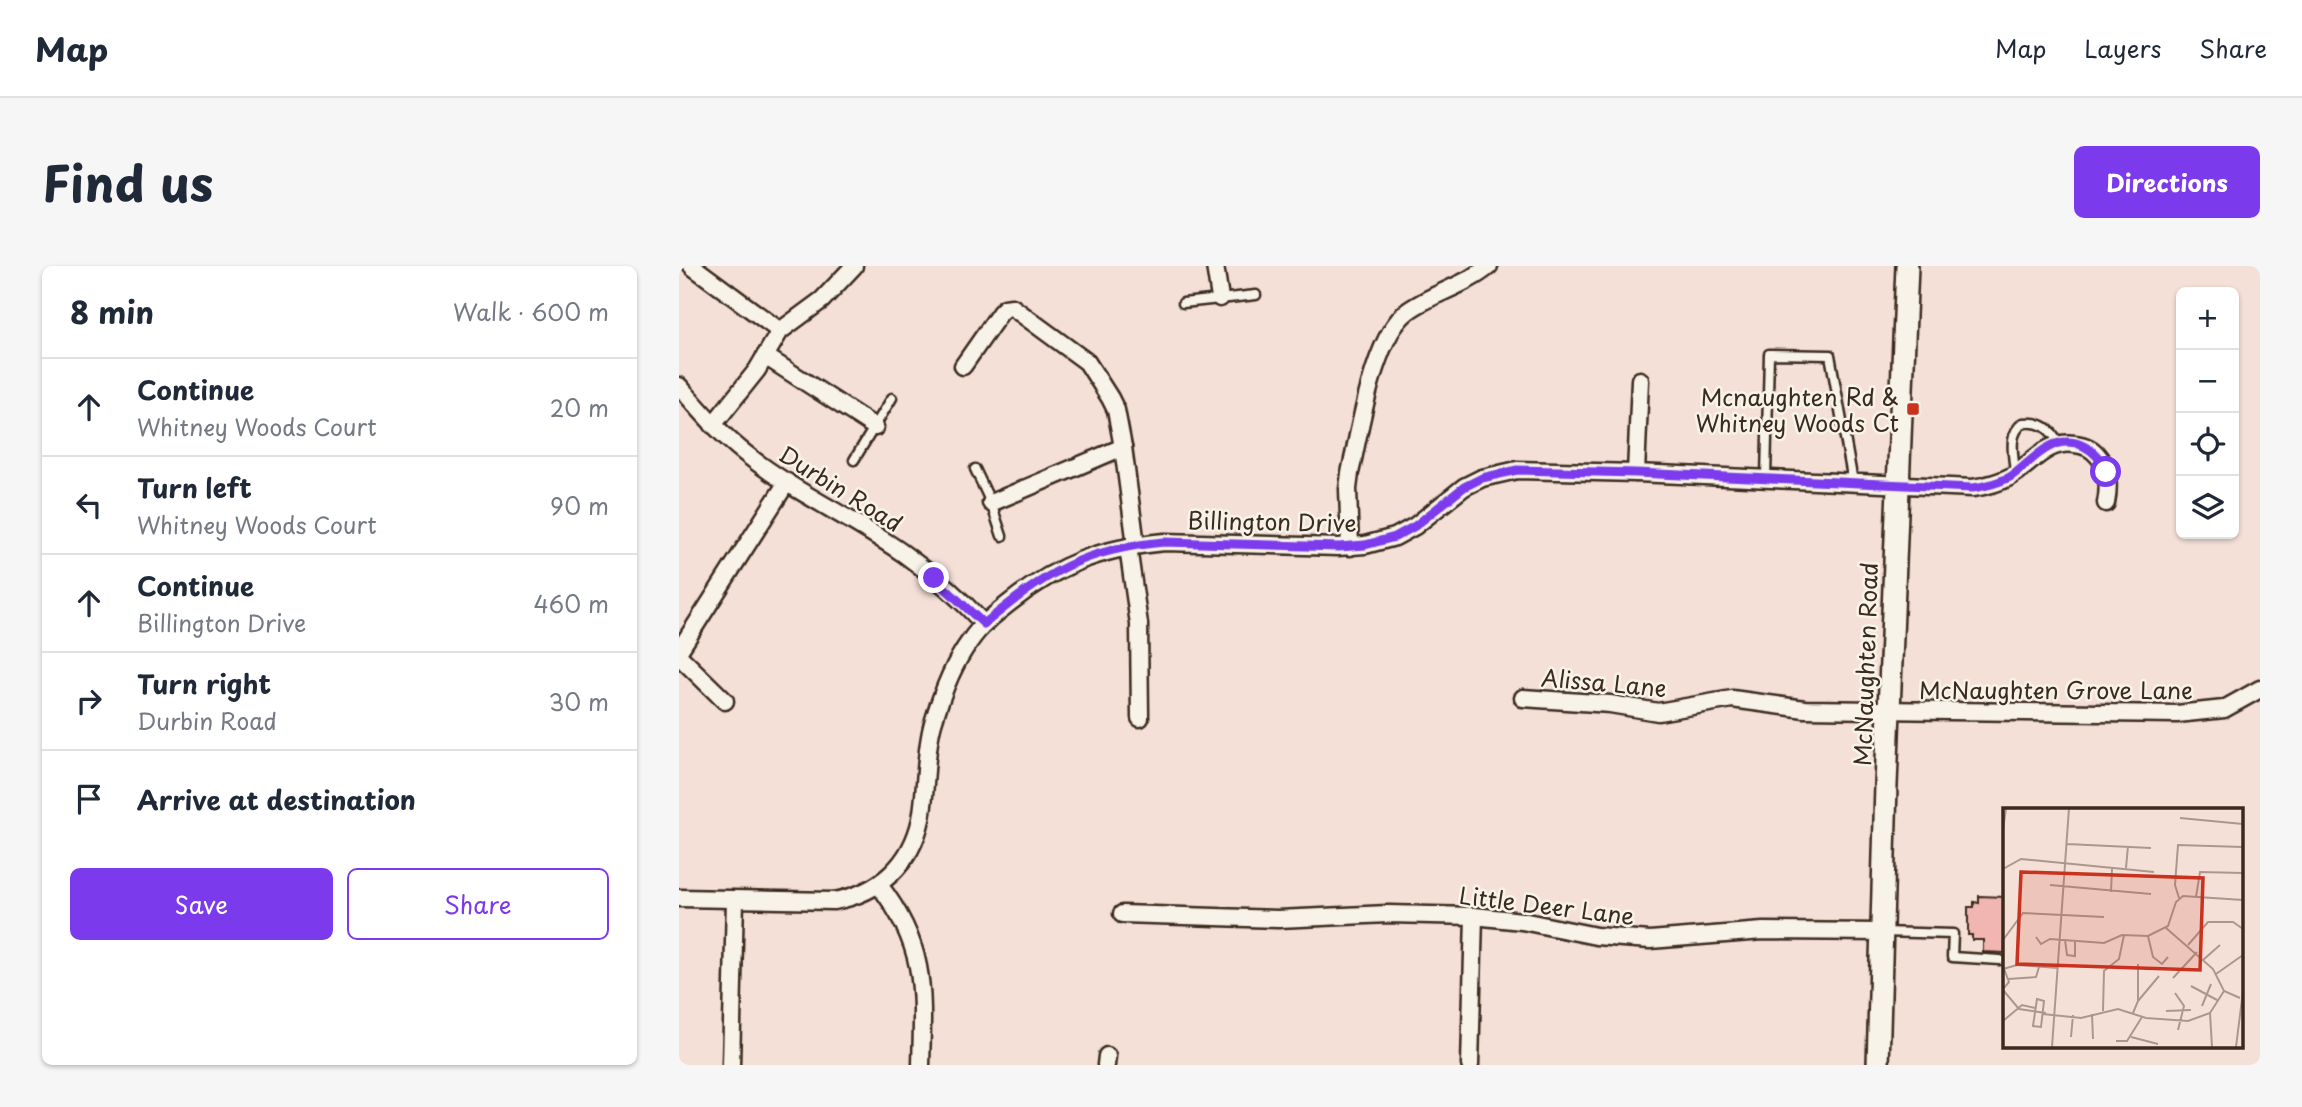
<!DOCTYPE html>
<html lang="en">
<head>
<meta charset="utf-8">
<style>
  body { margin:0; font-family:"Playpen Sans",sans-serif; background:#f6f6f7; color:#1f2937 }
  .controls { position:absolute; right:21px; top:21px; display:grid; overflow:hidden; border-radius:10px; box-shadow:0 2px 5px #0004 }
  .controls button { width:63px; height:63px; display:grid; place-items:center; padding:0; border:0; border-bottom:2px solid #e0e1e3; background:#fff; color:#1f2937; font:35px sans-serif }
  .stop { position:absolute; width:21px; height:21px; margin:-16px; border:5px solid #7c3aed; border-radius:50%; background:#fff }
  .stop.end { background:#7c3aed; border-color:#fff; box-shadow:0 2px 7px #0008 }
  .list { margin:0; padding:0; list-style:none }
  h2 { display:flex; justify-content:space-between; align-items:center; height:91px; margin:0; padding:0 28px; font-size:30px }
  h2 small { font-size:23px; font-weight:400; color:#747a83 }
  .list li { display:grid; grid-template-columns:46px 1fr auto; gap:21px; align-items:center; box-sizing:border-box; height:98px; padding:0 28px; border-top:2px solid #e0e1e3 }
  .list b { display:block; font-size:26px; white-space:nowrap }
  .list p { margin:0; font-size:23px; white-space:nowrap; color:#747a83 }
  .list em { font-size:23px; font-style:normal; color:#747a83 }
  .actions { display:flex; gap:14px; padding:21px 28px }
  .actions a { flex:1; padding:16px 0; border:2px solid #7c3aed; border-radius:10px; text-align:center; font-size:24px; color:#7c3aed }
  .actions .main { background:#7c3aed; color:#fff }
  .icon { flex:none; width:38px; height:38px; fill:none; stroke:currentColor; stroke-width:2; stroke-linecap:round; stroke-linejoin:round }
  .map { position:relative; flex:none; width:1581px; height:799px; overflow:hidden; border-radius:10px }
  header { display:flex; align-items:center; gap:42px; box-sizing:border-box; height:98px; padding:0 35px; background:#fff; border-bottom:2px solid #e0e1e3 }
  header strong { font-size:33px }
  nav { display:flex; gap:38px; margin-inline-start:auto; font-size:24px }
  .intro { display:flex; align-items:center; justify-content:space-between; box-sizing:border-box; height:168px; padding:0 42px }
  h1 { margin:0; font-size:49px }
  .button { padding:18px 32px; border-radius:10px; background:#7c3aed; color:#fff; font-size:24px; font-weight:700 }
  main { display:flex; gap:42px; padding:0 42px }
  aside { flex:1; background:#fff; border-radius:10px; box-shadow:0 2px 5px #0004 }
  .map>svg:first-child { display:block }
  .building { fill:#f1b5b2; stroke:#3b2a1e; stroke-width:2 }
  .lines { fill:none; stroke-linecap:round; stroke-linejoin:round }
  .service-casing { stroke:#3b2a1e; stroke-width:13 }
  .minor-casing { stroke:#3b2a1e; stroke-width:21 }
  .tertiary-casing { stroke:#3b2a1e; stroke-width:26 }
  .service { stroke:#f7f3e8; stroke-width:8 }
  .minor { stroke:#f7f3e8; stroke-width:16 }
  .tertiary { stroke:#f7f3e8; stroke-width:21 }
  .route { stroke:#7c3aed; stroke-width:9 }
  .poi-dot { fill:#c8321e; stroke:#f7f3e8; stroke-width:2.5 }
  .labels { text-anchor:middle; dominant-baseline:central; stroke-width:5; stroke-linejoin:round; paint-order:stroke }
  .poi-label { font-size:23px; fill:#3b2a1e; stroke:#f7f3e8; text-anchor:end }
  .street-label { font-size:23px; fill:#3b2a1e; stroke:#f7f3e8 }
  .inset-road { fill:none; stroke:#ab978e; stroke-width:2 }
  .view { fill:#c8321e; fill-opacity:0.15; stroke:#c8321e; stroke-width:3.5 }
  .inset-edge { fill:none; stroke:#3b2a1e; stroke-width:3.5 }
</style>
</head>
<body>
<header>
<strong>Map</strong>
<nav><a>Map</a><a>Layers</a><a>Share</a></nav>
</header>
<div class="intro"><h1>Find us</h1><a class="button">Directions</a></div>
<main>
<aside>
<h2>8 min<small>Walk · 600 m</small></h2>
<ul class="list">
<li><svg class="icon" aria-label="ahead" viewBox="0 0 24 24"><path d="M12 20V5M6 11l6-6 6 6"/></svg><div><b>Continue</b><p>Whitney Woods Court</p></div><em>20 m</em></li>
<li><svg class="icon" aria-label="left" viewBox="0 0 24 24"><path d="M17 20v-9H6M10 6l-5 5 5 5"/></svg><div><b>Turn left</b><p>Whitney Woods Court</p></div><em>90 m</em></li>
<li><svg class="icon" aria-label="ahead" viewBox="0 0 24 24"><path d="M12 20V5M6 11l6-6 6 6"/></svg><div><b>Continue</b><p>Billington Drive</p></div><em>460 m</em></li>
<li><svg class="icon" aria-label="right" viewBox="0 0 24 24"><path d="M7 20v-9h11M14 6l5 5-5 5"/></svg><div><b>Turn right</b><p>Durbin Road</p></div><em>30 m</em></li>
<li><svg class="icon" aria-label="arrive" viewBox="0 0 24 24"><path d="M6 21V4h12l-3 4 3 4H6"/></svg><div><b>Arrive at destination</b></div></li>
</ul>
<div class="actions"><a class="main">Save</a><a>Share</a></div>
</aside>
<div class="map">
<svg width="1581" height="799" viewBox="0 0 1581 799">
  <rect width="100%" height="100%" fill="#f5e0d8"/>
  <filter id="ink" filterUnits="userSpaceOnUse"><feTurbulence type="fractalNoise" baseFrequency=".0143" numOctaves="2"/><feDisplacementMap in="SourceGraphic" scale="14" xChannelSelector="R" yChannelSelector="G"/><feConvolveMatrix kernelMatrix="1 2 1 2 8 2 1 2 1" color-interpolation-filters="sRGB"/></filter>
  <g filter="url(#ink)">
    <polygon class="building" points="1300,630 1326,631 1326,687 1304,686 1304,674 1293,674 1293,669 1289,669 1289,641 1295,641 1295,636 1300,637"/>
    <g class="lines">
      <g class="service-casing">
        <g id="service">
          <polyline points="504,37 577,29"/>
          <polyline points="175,194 213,132"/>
          <polyline points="296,203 312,237 323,270"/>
          <path d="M1336,207C1335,190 1328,169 1344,157C1362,155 1371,162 1380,177"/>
          <polyline points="1087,212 1090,88 1151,89 1174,216"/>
          <polyline points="1203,666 1274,668 1273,691 1321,694"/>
        </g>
      </g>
      <g class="minor-casing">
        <g id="minor">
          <polyline points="13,0 101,65"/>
          <polyline points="536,0 541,32"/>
          <polyline points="86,90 196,161"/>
          <polyline points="284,100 321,47 326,42 333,41 408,96 431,132 437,144 444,181 457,279"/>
          <path d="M0,120C21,144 41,168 67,188C116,227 174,252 225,288C253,308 281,332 305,358"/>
          <polyline points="34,159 78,104 101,65 143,34 175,0"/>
          <polyline points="957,207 961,114"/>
          <polyline points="312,237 444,181"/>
          <polyline points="449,281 460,358 461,452"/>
          <path d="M671,281L669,223L671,207C681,165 694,71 729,45C754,27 786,20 810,0"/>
          <polyline points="0,385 108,216"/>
          <polyline points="0,390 46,435"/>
          <polyline points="844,432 931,438 979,446 1053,433 1126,443 1498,448 1545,443 1581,423"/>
          <path d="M200,619C248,681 244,725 242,799"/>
          <path d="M0,632L155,635C200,627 232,599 242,553C248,521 245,489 254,457C262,430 274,398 291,375C301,360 315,349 329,338C379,298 422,282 486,276L659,281L686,279L716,271L736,260L785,221L803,212L838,204L957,207L1294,222C1307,220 1319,217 1331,211C1353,198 1367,174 1396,178C1406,179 1413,182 1419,190C1430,202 1430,222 1427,237"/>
          <polyline points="443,648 599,653 709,648 795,650 843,655 917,670 971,674 1084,665 1203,666"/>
          <polyline points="52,799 56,634"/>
          <polyline points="427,799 428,790"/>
          <polyline points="791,799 795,650"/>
        </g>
      </g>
      <g class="tertiary-casing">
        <polyline id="tertiary" points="1199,799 1207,519 1228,0"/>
      </g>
      <use href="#service" class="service"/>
      <use href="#minor" class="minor"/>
      <use href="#tertiary" class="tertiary"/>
    </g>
  </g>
  <g class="lines" filter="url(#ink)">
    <path class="route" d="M255,312L305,358C367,307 403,283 485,276L660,281L686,279L716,271L736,260L785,221L803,212L838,204L957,207L1294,222C1307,220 1319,217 1331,211C1345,202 1356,188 1370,181C1394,168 1419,183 1427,206"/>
  </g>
  <rect class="poi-dot" x="1227" y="136" width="14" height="14" rx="3.5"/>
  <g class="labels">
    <g class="poi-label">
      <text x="1220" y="130">Mcnaughten Rd &amp;<tspan x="1220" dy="26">Whitney Woods Ct</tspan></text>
    </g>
    <g class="street-label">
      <text transform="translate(162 222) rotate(32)">Durbin Road</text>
      <text transform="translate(593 255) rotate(1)">Billington Drive</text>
      <text transform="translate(1186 398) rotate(-88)">McNaughten Road</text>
      <text transform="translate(925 416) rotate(5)">Alissa Lane</text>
      <text x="1377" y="423">McNaughten Grove Lane</text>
      <text transform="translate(868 639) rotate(7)">Little Deer Lane</text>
    </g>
  </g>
  <g transform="translate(1324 542)">
    <rect width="240" height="240" fill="#f5e0d8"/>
    <path class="inset-road" d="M177,10L240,16M0,22L3,0M64,36L148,40M123,60L125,38M0,61L18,51L151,64M47,77L148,86M108,84L109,61M193,89L197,64L240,65M176,90L172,77L175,37L240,39M163,120L210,161L221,183L237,190M145,128L150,149L159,156L165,149M33,129L38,136L47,131L101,135L119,127L145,128L165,118L173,94L180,88L240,92M0,132L20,105L101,109M62,132L64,147L72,148V133M185,137L205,114H230L240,121M200,152L217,137M0,158L6,174L0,181M0,161L14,157L55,160M213,166L240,147M170,170L194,144M5,171L33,169L36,159M188,178L214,192M0,182L16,201L43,205M172,185L181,198L175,222M34,191L41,193L38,219L30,218ZM135,193L156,168M199,198L208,176M100,203L101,163L116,151L121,127M163,203L188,202M130,205L135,193V156M207,205L209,239M40,206L78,210L115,201L143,210L185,213L207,205L221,183M89,206L90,231M0,213L19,197L32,200M68,229L70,207M128,229L155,236M113,233H124L139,209M49,239L66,0M233,239L240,183"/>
    <path class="view" d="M18,64L200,70L197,162L14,156Z"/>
    <rect width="240" height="240" class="inset-edge"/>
  </g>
</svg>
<div class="controls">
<button>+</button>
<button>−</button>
<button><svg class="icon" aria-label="locate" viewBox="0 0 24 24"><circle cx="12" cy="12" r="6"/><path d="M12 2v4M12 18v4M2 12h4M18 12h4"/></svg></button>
<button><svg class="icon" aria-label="layers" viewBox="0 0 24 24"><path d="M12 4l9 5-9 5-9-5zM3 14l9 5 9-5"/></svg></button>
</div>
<div class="stop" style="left:1427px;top:206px"></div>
<div class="stop end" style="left:255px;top:312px"></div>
</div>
</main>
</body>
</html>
